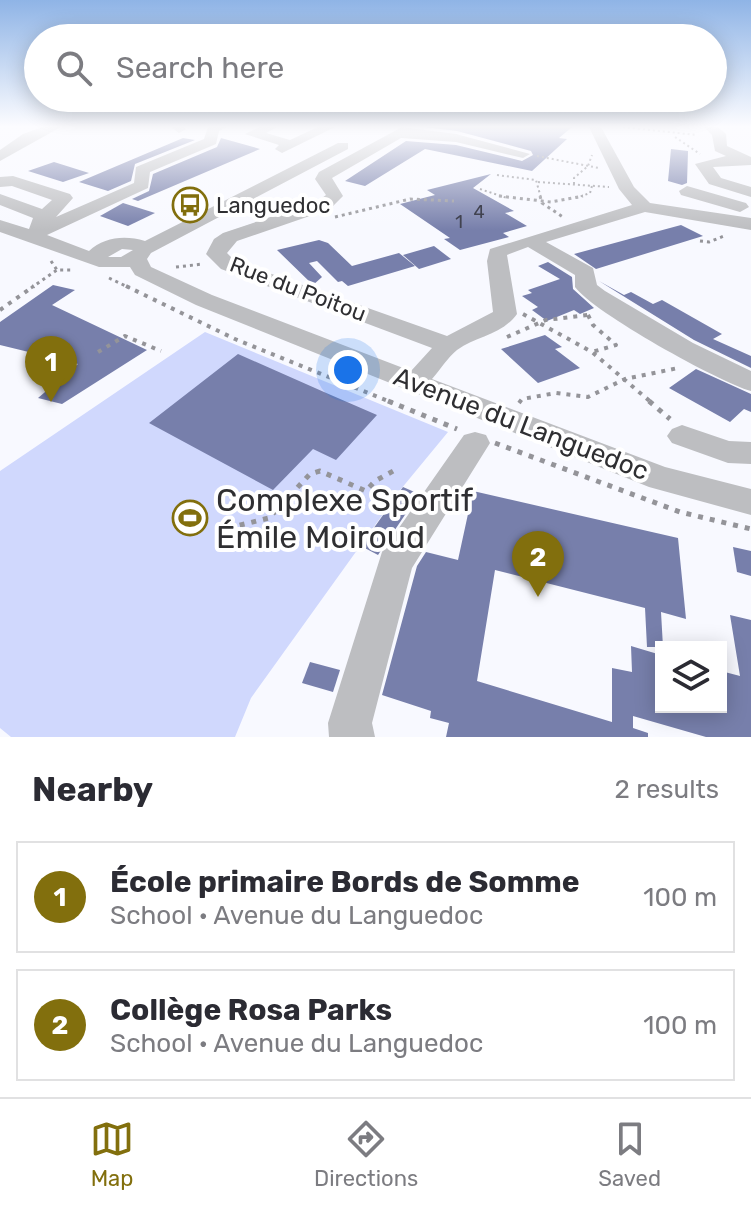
<!DOCTYPE html>
<html lang="en">
<head>
<meta charset="utf-8">
<style>
  body { margin:0; font-family:Rubik,sans-serif; background:#f2f2f3; color:#2b2b33 }
  .controls { position:absolute; right:24px; bottom:24px; display:grid; overflow:hidden; border-radius:0px; box-shadow:0 4px 20px #0003 }
  .controls button { width:72px; height:72px; display:grid; place-items:center; padding:0; border:0; border-bottom:2px solid #e1e1e2; background:#fff; color:#2b2b33; font:40px sans-serif }
  .you { position:absolute; left:348px; top:370px; width:28px; height:28px; margin:-20px; border:6px solid #fff; border-radius:50%; background:#1a73e8; box-shadow:0 0 0 12px #1a73e833 }
  .badge { display:grid; place-items:center; width:52px; height:52px; border-radius:50%; background:#826f0d; color:#fff; font-size:26px; font-weight:700 }
  .pin { position:absolute; translate:-50% -66px; filter:drop-shadow(0 2px 4px #0008) }
  .pin::after { content:''; position:absolute; top:42px; width:28px; height:24px; background:inherit; clip-path:polygon(0 0,100% 0,50% 100%) }
  .list { margin:0; padding:0; list-style:none }
  h2 { display:flex; justify-content:space-between; align-items:center; height:104px; margin:0; padding:0 32px; font-size:34px }
  h2 small { font-size:26px; font-weight:400; color:#7c7c81 }
  .list li { display:grid; grid-template-columns:52px 1fr auto; gap:24px; align-items:center; box-sizing:border-box; height:112px; margin:0 16px 16px; padding:0 16px; border:2px solid #e1e1e2; border-radius:0px }
  .list b { display:block; font-size:30px; white-space:nowrap }
  .list p { margin:0; font-size:26px; white-space:nowrap; color:#7c7c81 }
  .list em { font-size:26px; font-style:normal; color:#7c7c81 }
  .icon { flex:none; width:44px; height:44px; fill:none; stroke:currentColor; stroke-width:2; stroke-linecap:round; stroke-linejoin:round }
  .map { position:relative; flex:none; width:751px; height:737px; overflow:hidden }
  .search { position:absolute; background:#fff; box-shadow:0 4px 20px #0003; left:24px; right:24px; top:24px; height:88px; display:flex; align-items:center; gap:20px; box-sizing:border-box; padding:0 28px; border-radius:44px; color:#7c7c81; font-size:30px }
  .sheet { height:360px; background:#fff }
  nav { display:flex; justify-content:space-around; align-items:center; box-sizing:border-box; height:112px; border-top:2px solid #e1e1e2; background:#fff; font-size:22px; color:#7c7c81 }
  nav a { display:grid; justify-items:center; gap:4px }
  nav .on { color:#826f0d }
  .map>svg:first-child { display:block }
  .green { fill:#d0d8fd }
  .building { fill:#777fab }
  .lines { fill:none; stroke-linecap:round; stroke-linejoin:round }
  .path-far3 { stroke:#949499; stroke-width:2; stroke-dasharray:2 3; stroke-linecap:butt }
  .path-far2 { stroke:#949499; stroke-width:3; stroke-dasharray:3 4; stroke-linecap:butt }
  .path-far1 { stroke:#949499; stroke-width:4; stroke-dasharray:4 6; stroke-linecap:butt }
  .path { stroke:#949499; stroke-width:5; stroke-dasharray:5 7; stroke-linecap:butt }
  .minor { fill:#bdbec1; fill-rule:evenodd }
  .labels { text-anchor:middle; dominant-baseline:central; stroke-width:8; stroke-linejoin:round; paint-order:stroke }
  .far-number-label { font-size:18px; fill:#414350 }
  .far-poi-label { font-size:22px; fill:#2f2f32; stroke:#fff; text-anchor:start }
  .far-street-label { font-size:22px; fill:#2f2f32; stroke:#fff }
  .street-label { font-size:26px; fill:#2f2f32; stroke:#fff }
  .near-poi-label { font-size:32px; fill:#2f2f32; stroke:#fff; text-anchor:start }
</style>
</head>
<body>
<div class="map">
<svg width="751" height="737" viewBox="0 0 751 737">
  <rect width="100%" height="100%" fill="#f8f9ff"/>
  <polygon class="green" points="205,332 448,432 401,489 251,698 235,737 11,737 0,728 0,471"/>
  <g class="building">
    <polygon points="424,127 572,127 559,138 567,139 532,171 425,149 365,186 345,181 406,141 456,145 522,161 533,155 531,151 457,131"/>
    <polygon points="183,138 195,140 135,164 131,181 108,191 79,182"/>
    <polygon points="221,138 260,149 138,201 132,199 149,191 153,174 217,147"/>
    <polygon points="671,149 688,151 687,183 682,185 668,181"/>
    <polygon points="54,162 89,173 63,182 28,171"/>
    <polygon points="491,174 473,188 514,211 505,213 527,226 503,233 509,237 460,250 444,239 450,238 400,204 435,195 427,190"/>
    <polygon points="123,203 155,213 128,226 100,216"/>
    <polygon points="681,225 703,236 596,269 574,254"/>
    <polygon points="319,240 328,243 352,266 399,253 415,266 348,286 342,281 338,282 317,261 309,263 322,277 313,285 277,250"/>
    <polygon points="434,246 451,259 419,269 403,255"/>
    <polygon points="548,262 572,277 573,289 594,308 580,314 574,310 547,321 532,310 538,307 522,296 532,293 528,290 560,279 538,266"/>
    <polygon points="599,281 624,295 631,292 653,304 662,300 722,334 713,339 751,356 751,368 694,340"/>
    <polygon points="53,285 75,290 52,305 147,350 62,404 38,398 78,364 0,345 0,322"/>
    <polygon points="545,335 562,347 555,349 580,368 538,383 501,349"/>
    <polygon points="238,354 324,392 377,415 336,460 313,449 273,490 149,423"/>
    <polygon points="696,369 751,394 751,412 744,409 730,422 669,388"/>
    <polygon points="403,487 419,494 378,555 361,546"/>
    <polygon points="473,491 678,538 686,619 661,612 663,647 647,647 645,608 495,570 477,681 612,722 612,668 632,672 631,646 661,655 661,707 721,707 721,671 740,676 730,615 751,620 751,737 706,737 633,716 633,728 648,733 648,737 446,737 449,723 430,718 431,711 382,695 417,566 426,552 458,560"/>
    <polygon points="733,547 751,551 751,576 737,572"/>
    <polygon points="310,662 340,670 333,692 302,683"/>
  </g>
  <g class="lines">
    <g class="path-far3">
      <polyline points="623,127 697,135"/>
      <polyline points="675,137 700,154"/>
      <polyline points="537,156 599,168"/>
      <polyline points="497,175 536,180 541,198"/>
      <polyline points="538,182 609,187"/>
      <polyline points="574,184 574,178 588,166 592,155"/>
      <polyline points="480,189 507,198"/>
      <polyline points="576,198 590,193 592,186"/>
    </g>
    <g class="path-far2">
      <polyline points="499,196 551,202 583,196"/>
      <polyline points="540,196 542,203 563,217"/>
      <polyline points="335,217 410,199 454,201"/>
      <polyline points="700,241 709,242 724,236"/>
      <polyline points="51,261 57,270 74,270"/>
      <polyline points="176,267 203,264"/>
      <polyline points="109,278 130,288"/>
      <polyline points="31,288 57,270"/>
    </g>
    <g class="path-far1">
      <polyline points="126,286 235,339 393,403"/>
      <polyline points="0,310 34,286"/>
      <polyline points="523,314 592,352 652,403"/>
      <polyline points="588,315 593,325 616,345 592,352"/>
      <polyline points="507,337 546,320 588,315"/>
      <polyline points="98,352 125,336 161,351"/>
      <polyline points="519,403 522,399 556,393 588,397 625,379 678,368"/>
    </g>
    <g class="path">
      <polyline points="388,401 457,429"/>
      <polyline points="649,401 670,419"/>
      <polyline points="495,443 680,512 751,529"/>
      <polyline points="228,528 269,518 310,474 320,471 366,491 375,481 395,470"/>
    </g>
    <g class="minor">
      <polygon points="42,127 61,127 0,161 0,150 23,134"/>
      <polygon points="171,127 184,127 186,129 179,133"/>
      <path d="M208,127H227L219,131L216,144L150,172L148,188L47,235L89,251C104,237 125,235 145,241L338,143H348V149L151,253L147,259L151,267L212,295L411,371L432,348L221,269L206,254L214,239L223,233L318,201L326,195L315,179L319,172L402,127L456,134L530,154L523,158L456,142L401,138L332,178L343,196L330,209L237,241L227,253L235,261L447,336L493,312L487,261L490,249L632,205L619,189L589,127H601L634,187L650,203L751,218V230L645,212L546,242L593,268L597,285L605,291L693,343L751,371V391C719,382 594,313 575,287V275L528,247L507,255L517,314C502,335 477,336 457,350C448,357 440,370 432,379L665,467L751,489V515L649,487L196,305L135,275L130,267H99L0,232V220L29,229L33,218L0,205V194L42,209L52,200L12,186L0,187V177L13,176L70,194L73,198L56,217L134,183L136,167L204,139ZM122,249L133,250L121,257H108Z"/>
      <polygon points="259,127 277,127 266,133 290,140 318,127 335,127 282,153 275,149 279,145 245,134"/>
      <polygon points="704,127 718,127 726,134 727,146 751,157 751,165 713,167 721,178 751,187 751,197 709,184 695,164 726,156 715,151 712,135"/>
      <polygon points="687,186 746,203 749,207 740,212 681,195 679,191"/>
      <polygon points="682,425 729,441 751,442 751,464 728,463 672,443 667,436 672,429"/>
      <polygon points="475,432 486,435 490,443 412,568 372,723 375,737 329,737 328,723 382,552 464,435"/>
    </g>
  </g>
  <linearGradient id="sky" x2="0" y2="1"><stop stop-color="#8fb4e6"/><stop offset="0.55" stop-color="#fcfcff"/><stop offset="1" stop-color="#fcfcff" stop-opacity="0"/></linearGradient>
  <rect width="751" height="230" fill="url(#sky)"/>
  <defs>
    <g id="bus-ring" transform="scale(1.8)"><circle r="9.5" fill="#fff" stroke="#826f0d" stroke-width="1.5"/><path d="M-5-6H5V4H4V6H2V4H-2V6H-4V4H-5ZM-3.5-4V0h7V-4ZM-3.5 1.2v1.5H-2V1.2ZM2 1.2v1.5H3.5V1.2Z" fill="#826f0d"/></g>
    <g id="stadium-ring" transform="scale(1.8)"><circle r="9.5" fill="#fff" stroke="#826f0d" stroke-width="1.5"/><path d="M0-5a6.5 5 0 1 0 0 10a6.5 5 0 1 0 0-10ZM-3.5-1.8h7v3.6h-7Z" fill="#826f0d"/></g>
  </defs>
  <g fill-rule="evenodd">
    <use href="#bus-ring" x="190" y="205"/>
    <use href="#stadium-ring" x="190" y="518"/>
  </g>
  <g class="labels">
    <g class="far-number-label">
      <text x="479" y="212">4</text>
      <text x="459" y="222">1</text>
    </g>
    <g class="far-poi-label">
      <text x="216" y="205">Languedoc</text>
    </g>
    <g class="far-street-label">
      <text transform="translate(298 289) rotate(21)">Rue du Poitou</text>
    </g>
    <g class="street-label">
      <text transform="translate(521 424) rotate(21)">Avenue du Languedoc</text>
    </g>
    <g class="near-poi-label">
      <text x="216" y="500">Complexe Sportif<tspan x="216" dy="37">Émile Moiroud</tspan></text>
    </g>
  </g>
</svg>
<div class="controls">
<button><svg class="icon" aria-label="layers" viewBox="0 0 24 24"><path d="M12 4l9 5-9 5-9-5zM3 14l9 5 9-5"/></svg></button>
</div>
<div class="you"></div>
<div class="pin badge" style="left:51px;top:402px">1</div>
<div class="pin badge" style="left:538px;top:597px">2</div>
<div class="search"><svg class="icon" aria-label="search" viewBox="0 0 24 24"><circle cx="10" cy="10" r="6"/><path d="M15 15l6 6"/></svg>Search here</div>
</div>
<section class="sheet">
<h2>Nearby<small>2 results</small></h2>
<ul class="list">
<li><span class="badge">1</span><div><b>École primaire Bords de Somme</b><p>School · Avenue du Languedoc</p></div><em>100 m</em></li>
<li><span class="badge">2</span><div><b>Collège Rosa Parks</b><p>School · Avenue du Languedoc</p></div><em>100 m</em></li>
</ul>
</section>
<nav>
<a class="on"><svg class="icon" aria-label="map" viewBox="0 0 24 24"><path d="M3 6l6-2 6 2 6-2v14l-6 2-6-2-6 2zM9 4v14M15 6v14"/></svg>Map</a>
<a><svg class="icon" aria-label="directions" viewBox="0 0 24 24"><path d="M12 3l9 9-9 9-9-9zM9 14v-3h6M13 9l2 2-2 2"/></svg>Directions</a>
<a><svg class="icon" aria-label="saved" viewBox="0 0 24 24"><path d="M7 4h10v16l-5-4-5 4z"/></svg>Saved</a>
</nav>
</body>
</html>
